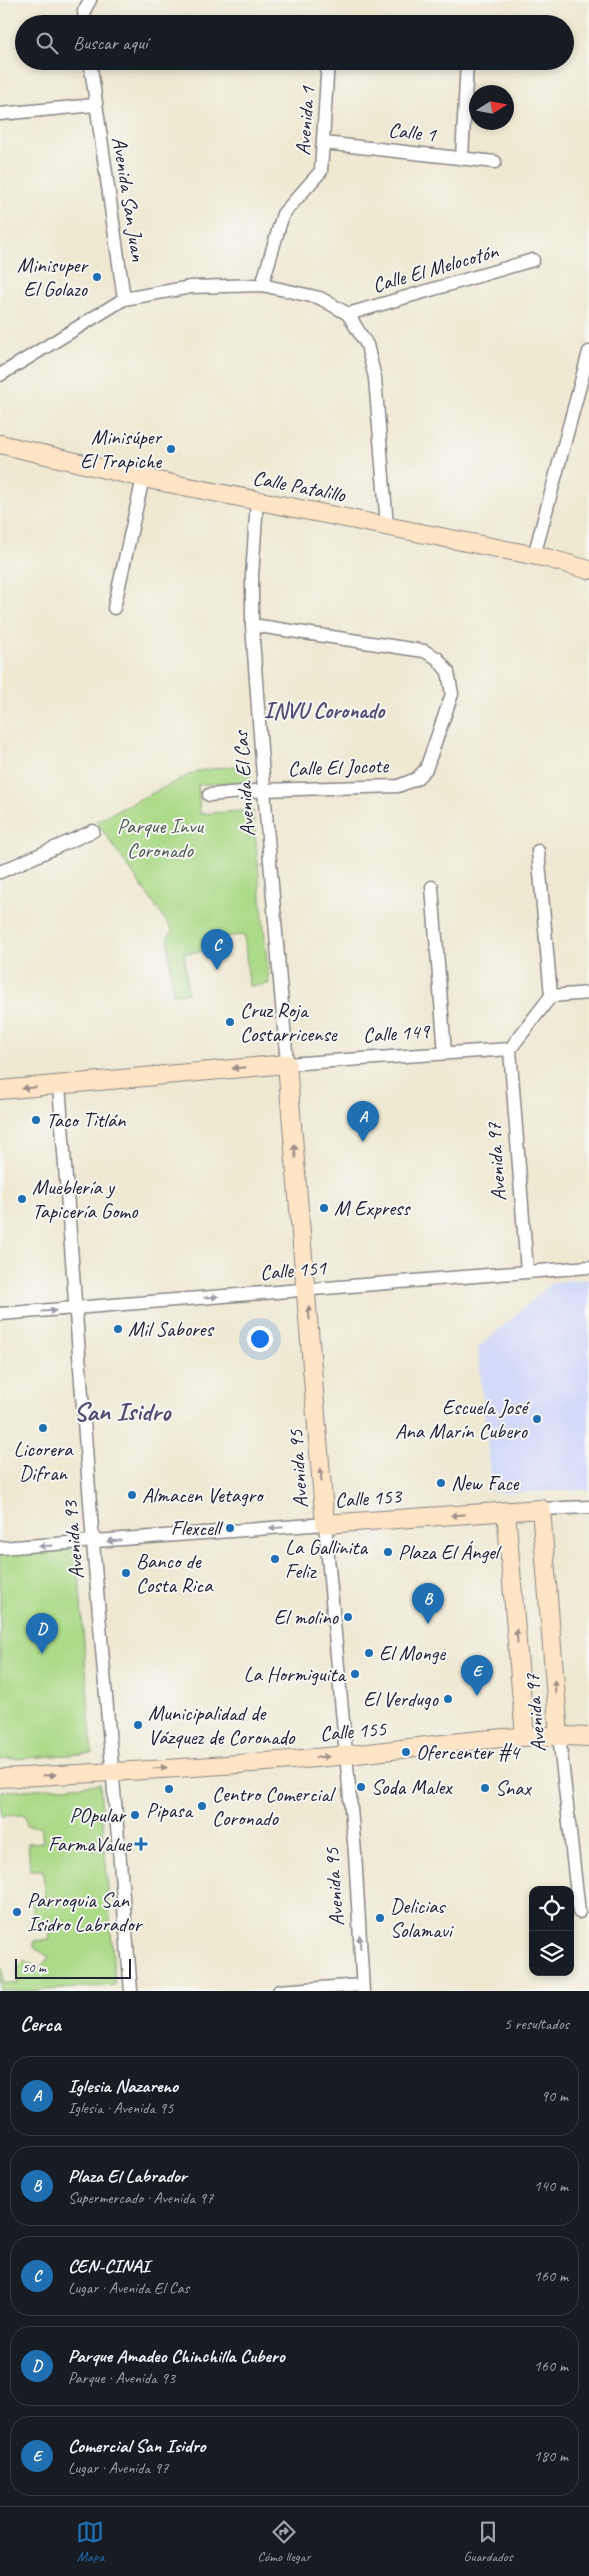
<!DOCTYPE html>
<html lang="es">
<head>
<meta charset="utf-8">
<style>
  body { margin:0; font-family:Caveat,sans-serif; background:#242831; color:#f1f3f6 }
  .controls { position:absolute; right:15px; bottom:15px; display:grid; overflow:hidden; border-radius:10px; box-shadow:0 2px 8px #0003 }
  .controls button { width:45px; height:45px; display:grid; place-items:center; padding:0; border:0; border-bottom:1px solid #363941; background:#171b24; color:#f1f3f6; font:25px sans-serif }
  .compass { position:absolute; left:469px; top:85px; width:45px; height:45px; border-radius:50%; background:#171b24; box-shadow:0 2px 8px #0003; rotate:79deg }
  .scale { position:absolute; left:15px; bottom:12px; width:116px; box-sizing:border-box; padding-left:5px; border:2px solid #22223b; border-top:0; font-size:14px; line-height:18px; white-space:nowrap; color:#22223b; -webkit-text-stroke:4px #f6f6f2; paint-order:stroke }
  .you { position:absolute; left:259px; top:1338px; width:18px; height:18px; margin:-12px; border:4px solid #fff; border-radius:50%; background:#1a73e8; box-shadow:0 0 0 8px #1a73e833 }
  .badge { display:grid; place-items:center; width:32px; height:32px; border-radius:50%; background:#1f6fb2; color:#fff; font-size:16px; font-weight:700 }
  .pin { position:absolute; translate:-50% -41px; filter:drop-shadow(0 1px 2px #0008) }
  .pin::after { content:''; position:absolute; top:26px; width:18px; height:15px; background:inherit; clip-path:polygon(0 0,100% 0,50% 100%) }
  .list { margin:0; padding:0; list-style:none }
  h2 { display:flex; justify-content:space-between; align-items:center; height:65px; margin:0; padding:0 20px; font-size:21px }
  h2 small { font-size:16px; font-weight:400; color:#9ea1a6 }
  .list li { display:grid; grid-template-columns:32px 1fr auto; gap:15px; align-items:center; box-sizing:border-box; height:80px; margin:0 10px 10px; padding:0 10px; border:1px solid #363941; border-radius:20px }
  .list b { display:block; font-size:19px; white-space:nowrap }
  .list p { margin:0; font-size:16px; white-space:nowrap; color:#9ea1a6 }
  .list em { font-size:16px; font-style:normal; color:#9ea1a6 }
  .icon { flex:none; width:28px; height:28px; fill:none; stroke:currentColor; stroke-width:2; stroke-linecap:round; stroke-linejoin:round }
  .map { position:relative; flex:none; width:589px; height:1991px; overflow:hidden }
  .search { position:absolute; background:#171b24; box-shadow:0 2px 8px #0003; left:15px; right:15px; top:15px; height:55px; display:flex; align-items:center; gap:12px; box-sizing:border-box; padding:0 18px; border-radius:28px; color:#9ea1a6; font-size:19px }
  .sheet { height:515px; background:#171b24 }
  nav { display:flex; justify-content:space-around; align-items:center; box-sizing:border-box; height:70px; border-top:1px solid #363941; background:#171b24; font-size:14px; color:#9ea1a6 }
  nav a { display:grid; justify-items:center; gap:2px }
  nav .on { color:#1f6fb2 }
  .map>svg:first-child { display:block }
  .built { fill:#d2d9f9 }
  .green { fill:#acda88; stroke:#677e62 }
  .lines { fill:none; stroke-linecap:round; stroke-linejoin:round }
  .street-casing { stroke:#888686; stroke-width:15 }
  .secondary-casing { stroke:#888686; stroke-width:20 }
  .street { stroke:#fff; stroke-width:12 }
  .secondary { stroke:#ffe4c6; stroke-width:18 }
  .oneway { fill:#9c8d87 }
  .oneway2 { fill:#9c9ca7 }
  .poi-dot { fill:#1f6fb2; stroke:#f6f6f2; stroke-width:2 }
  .labels { text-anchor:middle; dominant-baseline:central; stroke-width:4; stroke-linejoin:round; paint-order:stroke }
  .street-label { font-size:21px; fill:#22223b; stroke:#f6f6f2 }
  .poi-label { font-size:21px; fill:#22223b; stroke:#f6f6f2; text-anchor:start }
  .park-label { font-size:21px; fill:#4b5952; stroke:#f6f6f2 }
  .neighbourhood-label { font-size:22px; font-weight:bold; fill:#544d74; stroke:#f6f6f2 }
  .district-label { font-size:26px; font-weight:bold; fill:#544d74; stroke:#f6f6f2 }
</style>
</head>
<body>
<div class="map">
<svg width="589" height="1991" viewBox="0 0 589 1991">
  <rect width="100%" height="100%" fill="#f6f6f2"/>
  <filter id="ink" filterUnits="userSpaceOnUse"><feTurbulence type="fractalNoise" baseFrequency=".02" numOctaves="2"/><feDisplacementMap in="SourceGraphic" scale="10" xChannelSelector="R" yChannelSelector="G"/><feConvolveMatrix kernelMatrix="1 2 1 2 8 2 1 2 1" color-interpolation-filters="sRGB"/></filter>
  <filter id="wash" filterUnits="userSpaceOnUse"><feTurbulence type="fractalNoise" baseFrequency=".0096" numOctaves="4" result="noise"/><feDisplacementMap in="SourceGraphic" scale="20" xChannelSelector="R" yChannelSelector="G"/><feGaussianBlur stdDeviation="1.12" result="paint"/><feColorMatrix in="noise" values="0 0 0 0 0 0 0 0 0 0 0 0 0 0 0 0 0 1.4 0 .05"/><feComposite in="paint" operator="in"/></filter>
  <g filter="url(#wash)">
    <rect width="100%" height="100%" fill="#efe9d2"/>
    <polygon class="built" points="589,1279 589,1490 492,1493 478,1348 553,1282"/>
    <g class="green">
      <polygon points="249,764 250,781 198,785 200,814 253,810 269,984 249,986 244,935 213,938 214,948 209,948 209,951 184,953 188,993 173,994 168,936 173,931 96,821 197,771"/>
      <polygon points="77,1548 92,1753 0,1760 0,1554"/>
      <polygon points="100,1784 115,1985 35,1991 0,1991 0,1966 3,1968 3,1983 17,1984 18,1967 25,1960 39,1969 49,1957 34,1947 34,1941 50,1939 49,1926 35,1928 32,1899 45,1897 43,1870 30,1870 28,1843 43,1842 41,1826 27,1826 25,1815 0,1816 0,1792"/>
    </g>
  </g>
  <g filter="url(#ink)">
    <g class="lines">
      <g class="street-casing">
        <g id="street">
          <polyline points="85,24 84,11 90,0"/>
          <polyline points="90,61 124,299"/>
          <polyline points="0,114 95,105"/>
          <polyline points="324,143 495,162"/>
          <polyline points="462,158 467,61"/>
          <polyline points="262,285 283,214 321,171 328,61"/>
          <polyline points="348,314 533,260"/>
          <polyline points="0,375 124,299 191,287 262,285 320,298 348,314 367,345 375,378 387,526"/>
          <polyline points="257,501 252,576 252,625 264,790 287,1064 510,1049 551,996 589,993"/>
          <polyline points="534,556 589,352"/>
          <polyline points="114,608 143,478"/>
          <polyline points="209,795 264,790 398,786 416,779 426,769 452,694 448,672 437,658 424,651 252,625"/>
          <polyline points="538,851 551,996"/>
          <polyline points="0,872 93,831"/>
          <polyline points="432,887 445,1053"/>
          <polyline points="510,1049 527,1271"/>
          <polyline points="59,1085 93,1543 131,1991"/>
          <polyline points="0,1314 589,1267"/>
          <polyline points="541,1509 589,1507"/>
          <polyline points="0,1548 325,1524 355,1853 363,1991"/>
          <polyline points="559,1735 579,1912"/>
          <polyline points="279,1991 362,1985"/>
        </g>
      </g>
      <g class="secondary-casing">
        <g id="secondary">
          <polyline points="0,444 143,478 547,558 589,570"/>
          <polyline points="0,1090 287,1064 325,1524 541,1509 559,1735"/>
          <polyline points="506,1511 525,1737"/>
          <path d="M0,1778C116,1772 232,1766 348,1755C427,1747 509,1732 589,1737"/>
        </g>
      </g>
      <use href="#street" class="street"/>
      <use href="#secondary" class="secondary"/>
    </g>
    <defs><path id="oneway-solid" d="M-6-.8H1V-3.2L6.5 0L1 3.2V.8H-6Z" transform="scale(1.25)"/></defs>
    <g class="oneway">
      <use href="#oneway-solid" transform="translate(239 1068) rotate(175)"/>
      <use href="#oneway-solid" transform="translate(29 1088) rotate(175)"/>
      <use href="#oneway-solid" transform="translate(295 1151) rotate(-95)"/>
      <use href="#oneway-solid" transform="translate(309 1313) rotate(-94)"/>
      <use href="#oneway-solid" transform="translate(321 1475) rotate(-94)"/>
      <use href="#oneway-solid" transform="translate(458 1515) rotate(176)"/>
      <use href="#oneway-solid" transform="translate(517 1636) rotate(-95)"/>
      <use href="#oneway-solid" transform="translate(555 1687) rotate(-95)"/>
      <use href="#oneway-solid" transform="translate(322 1757) rotate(-4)"/>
      <use href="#oneway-solid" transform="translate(160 1768) rotate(-4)"/>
      <use href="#oneway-solid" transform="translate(49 1775) rotate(-3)"/>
    </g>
    <g class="oneway2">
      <use href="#oneway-solid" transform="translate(211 1297) rotate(-5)"/>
      <use href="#oneway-solid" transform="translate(49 1311) rotate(-4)"/>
      <use href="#oneway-solid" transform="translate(276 1528) rotate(175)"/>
      <use href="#oneway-solid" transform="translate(114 1541) rotate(175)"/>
      <use href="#oneway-solid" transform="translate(46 1546) rotate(177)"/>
      <use href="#oneway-solid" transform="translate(360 1942) rotate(-93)"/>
    </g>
  </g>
  <g class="poi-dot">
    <circle cx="97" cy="277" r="5"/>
    <circle cx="171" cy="449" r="5"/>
    <circle cx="230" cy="1022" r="5"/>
    <circle cx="36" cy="1120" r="5"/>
    <circle cx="22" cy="1199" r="5"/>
    <circle cx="324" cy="1208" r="5"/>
    <circle cx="118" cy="1329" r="5"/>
    <circle cx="537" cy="1419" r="5"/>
    <circle cx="43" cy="1428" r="5"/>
    <circle cx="441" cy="1483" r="5"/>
    <circle cx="132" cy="1495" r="5"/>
    <circle cx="230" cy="1528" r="5"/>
    <circle cx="388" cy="1552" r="5"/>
    <circle cx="275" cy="1559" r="5"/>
    <circle cx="126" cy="1573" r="5"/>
    <circle cx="348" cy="1617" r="5"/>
    <circle cx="369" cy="1653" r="5"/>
    <circle cx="355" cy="1674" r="5"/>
    <circle cx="448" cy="1699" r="5"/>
    <circle cx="138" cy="1725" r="5"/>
    <circle cx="406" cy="1752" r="5"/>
    <circle cx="361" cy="1787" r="5"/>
    <circle cx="485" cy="1788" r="5"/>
    <circle cx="169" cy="1789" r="5"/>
    <circle cx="202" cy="1806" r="5"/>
    <circle cx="135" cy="1815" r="5"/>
    <path d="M138.5 1836.5h5v5h5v5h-5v5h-5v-5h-5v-5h5z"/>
    <circle cx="17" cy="1912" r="5"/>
    <circle cx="380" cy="1918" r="5"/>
  </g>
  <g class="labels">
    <g class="street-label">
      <text transform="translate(305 121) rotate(-86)">Avenida 1</text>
      <text transform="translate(412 132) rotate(6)">Calle 1</text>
      <text transform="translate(129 199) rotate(81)">Avenida San Juan</text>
      <text transform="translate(435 268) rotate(-16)">Calle El Melocotón</text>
      <text transform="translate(299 486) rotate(11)">Calle Patalillo</text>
      <text transform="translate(338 767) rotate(-2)">Calle El Jocote</text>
      <text transform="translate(244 784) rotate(-94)">Avenida El Cas</text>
      <text transform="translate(396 1033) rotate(-4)">Calle 149</text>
      <text transform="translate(496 1162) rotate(-94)">Avenida 97</text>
      <text transform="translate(293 1270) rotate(-5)">Calle 151</text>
      <text transform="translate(298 1469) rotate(-94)">Avenida 95</text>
      <text transform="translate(368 1498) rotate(-4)">Calle 153</text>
      <text transform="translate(73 1540) rotate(-95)">Avenida 93</text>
      <text transform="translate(535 1713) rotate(-95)">Avenida 97</text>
      <text transform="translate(353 1731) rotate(-5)">Calle 155</text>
      <text transform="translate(334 1887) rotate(-94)">Avenida 95</text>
    </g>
    <g class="poi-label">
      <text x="87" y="265" text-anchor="end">Minisuper<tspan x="87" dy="24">El Golazo</tspan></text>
      <text x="161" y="437" text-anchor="end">Minisúper<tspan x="161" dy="24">El Trapiche</tspan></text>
      <text x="240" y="1010">Cruz Roja<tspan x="240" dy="24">Costarricense</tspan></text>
      <text x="46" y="1120">Taco Titlán</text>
      <text x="32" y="1187">Mueblería y<tspan x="32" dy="24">Tapicería Gomo</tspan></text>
      <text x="334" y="1208">M Express</text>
      <text x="128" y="1329">Mil Sabores</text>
      <text x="527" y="1407" text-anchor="end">Escuela José<tspan x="527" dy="24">Ana Marín Cubero</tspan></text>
      <text x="43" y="1449" text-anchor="middle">Licorera<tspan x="43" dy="24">Difran</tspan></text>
      <text x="451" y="1483">New Face</text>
      <text x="142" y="1495">Almacen Vetagro</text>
      <text x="220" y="1528" text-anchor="end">Flexcell</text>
      <text x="285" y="1547">La Gallinita<tspan x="285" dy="24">Feliz</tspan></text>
      <text x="398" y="1552">Plaza El Ángel</text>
      <text x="136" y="1561">Banco de<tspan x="136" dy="24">Costa Rica</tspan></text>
      <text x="338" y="1617" text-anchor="end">El molino</text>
      <text x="379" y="1653">El Monge</text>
      <text x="345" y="1674" text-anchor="end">La Hormiguita</text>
      <text x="438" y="1699" text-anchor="end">El Verdugo</text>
      <text x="148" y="1713">Municipalidad de<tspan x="148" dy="24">Vázquez de Coronado</tspan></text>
      <text x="416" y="1752">Ofercenter #4</text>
      <text x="371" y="1787">Soda Malex</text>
      <text x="495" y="1788">Snax</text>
      <text x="212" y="1794">Centro Comercial<tspan x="212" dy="24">Coronado</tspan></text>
      <text x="169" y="1810" text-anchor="middle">Pipasa</text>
      <text x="125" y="1815" text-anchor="end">POpular</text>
      <text x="131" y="1844" text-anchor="end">FarmaValue</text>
      <text x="27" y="1900">Parroquia San<tspan x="27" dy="24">Isidro Labrador</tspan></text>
      <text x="390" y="1906">Delicias<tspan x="390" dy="24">Solamavi</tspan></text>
    </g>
    <g class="park-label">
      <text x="160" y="826">Parque Invu<tspan x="160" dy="24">Coronado</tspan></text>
    </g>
    <g class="neighbourhood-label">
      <text x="324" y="711">INVU Coronado</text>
    </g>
    <g class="district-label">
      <text x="122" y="1411">San Isidro</text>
    </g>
  </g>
</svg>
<div class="controls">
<button><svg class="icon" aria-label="locate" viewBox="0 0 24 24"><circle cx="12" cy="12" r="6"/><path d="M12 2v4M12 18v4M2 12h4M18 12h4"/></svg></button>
<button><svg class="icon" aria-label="layers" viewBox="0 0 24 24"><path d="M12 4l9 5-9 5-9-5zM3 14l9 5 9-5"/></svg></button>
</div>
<svg class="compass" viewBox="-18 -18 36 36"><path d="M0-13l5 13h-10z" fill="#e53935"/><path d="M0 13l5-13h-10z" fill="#9ea1a6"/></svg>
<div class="scale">50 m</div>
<div class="you"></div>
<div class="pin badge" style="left:363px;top:1142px">A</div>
<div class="pin badge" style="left:428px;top:1624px">B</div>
<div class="pin badge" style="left:217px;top:970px">C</div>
<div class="pin badge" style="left:42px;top:1654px">D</div>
<div class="pin badge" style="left:477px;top:1696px">E</div>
<div class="search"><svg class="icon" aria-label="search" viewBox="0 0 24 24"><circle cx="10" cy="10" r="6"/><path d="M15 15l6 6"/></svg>Buscar aquí</div>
</div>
<section class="sheet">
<h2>Cerca<small>5 resultados</small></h2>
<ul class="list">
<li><span class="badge">A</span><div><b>Iglesia Nazareno</b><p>Iglesia · Avenida 95</p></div><em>90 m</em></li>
<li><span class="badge">B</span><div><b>Plaza El Labrador</b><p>Supermercado · Avenida 97</p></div><em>140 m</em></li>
<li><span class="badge">C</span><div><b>CEN-CINAI</b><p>Lugar · Avenida El Cas</p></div><em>160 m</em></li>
<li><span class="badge">D</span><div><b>Parque Amadeo Chinchilla Cubero</b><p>Parque · Avenida 93</p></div><em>160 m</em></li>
<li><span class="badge">E</span><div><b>Comercial San Isidro</b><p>Lugar · Avenida 97</p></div><em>180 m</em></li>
</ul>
</section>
<nav>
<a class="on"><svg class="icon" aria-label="map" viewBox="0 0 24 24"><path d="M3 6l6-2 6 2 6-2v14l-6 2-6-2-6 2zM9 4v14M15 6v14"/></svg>Mapa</a>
<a><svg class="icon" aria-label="directions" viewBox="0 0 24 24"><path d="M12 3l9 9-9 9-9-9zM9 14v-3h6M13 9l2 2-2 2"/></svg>Cómo llegar</a>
<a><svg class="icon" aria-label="saved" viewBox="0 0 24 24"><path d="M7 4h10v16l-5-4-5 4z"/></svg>Guardados</a>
</nav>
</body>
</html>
